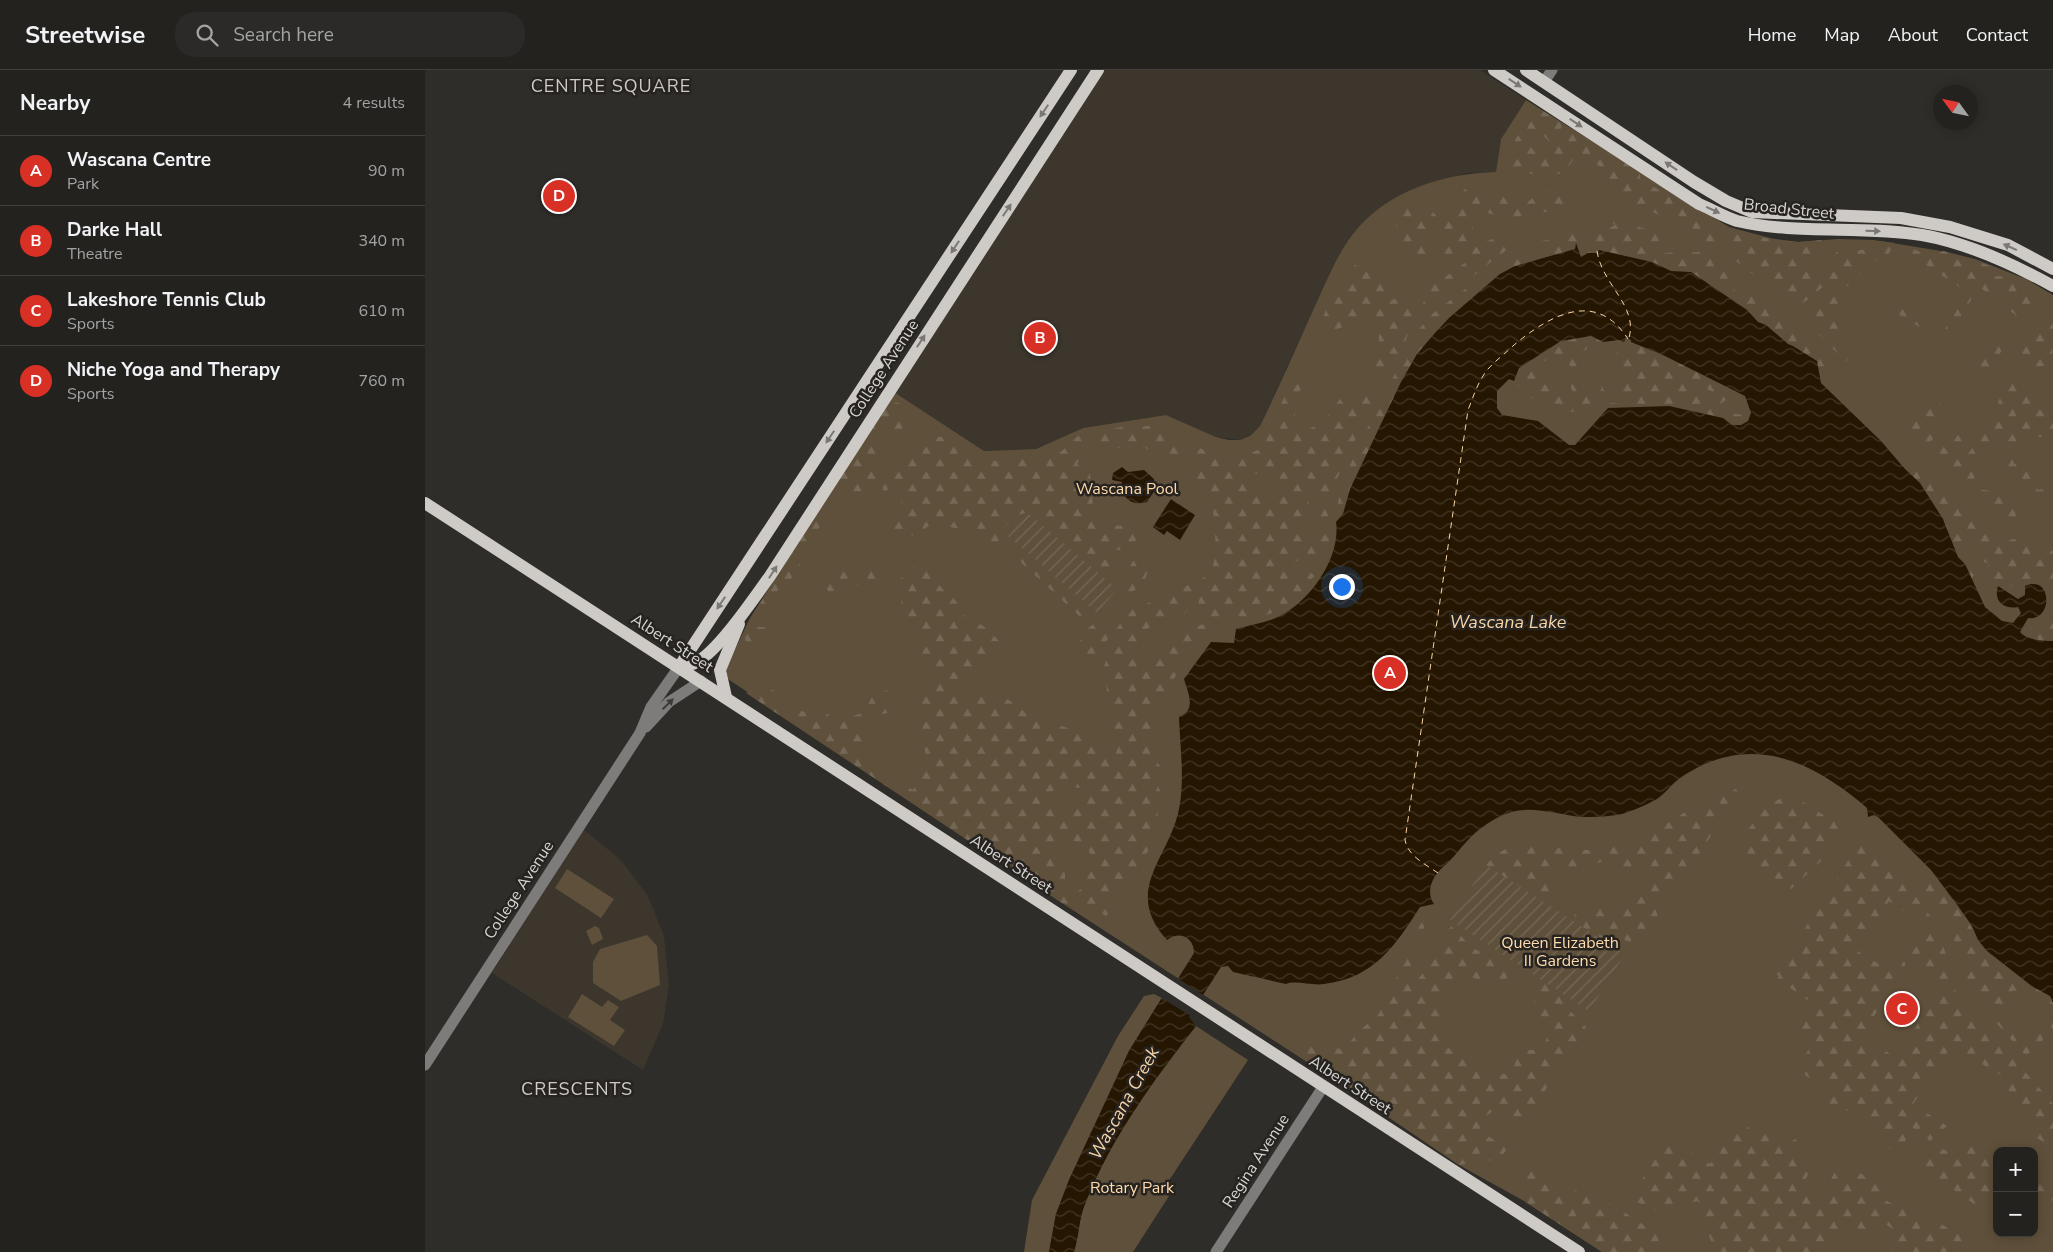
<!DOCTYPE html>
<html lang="en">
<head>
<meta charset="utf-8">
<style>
  body { margin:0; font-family:"Nunito Sans",sans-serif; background:#2b2a28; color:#f1f3f6 }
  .controls { position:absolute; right:15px; bottom:15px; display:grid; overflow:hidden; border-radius:10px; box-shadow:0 2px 12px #0003 }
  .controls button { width:45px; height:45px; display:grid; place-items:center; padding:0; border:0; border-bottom:1px solid #403f3d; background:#23221f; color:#f1f3f6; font:25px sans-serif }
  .compass { position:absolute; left:1508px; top:15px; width:45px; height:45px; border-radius:50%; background:#23221f; box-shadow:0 2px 12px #0003; rotate:303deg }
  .you { position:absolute; left:916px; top:516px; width:18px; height:18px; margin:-12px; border:4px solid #fff; border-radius:50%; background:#1a73e8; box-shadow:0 0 0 8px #1a73e833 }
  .badge { display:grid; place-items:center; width:32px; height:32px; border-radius:50%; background:#d93025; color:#fff; font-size:16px; font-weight:700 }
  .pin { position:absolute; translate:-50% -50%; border:2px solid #fff; box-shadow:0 1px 5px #0006 }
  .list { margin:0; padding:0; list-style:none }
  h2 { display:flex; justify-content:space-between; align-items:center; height:65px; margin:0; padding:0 20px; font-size:21px }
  h2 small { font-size:16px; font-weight:400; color:#a3a4a4 }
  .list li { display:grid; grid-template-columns:32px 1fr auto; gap:15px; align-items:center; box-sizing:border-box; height:70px; padding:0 20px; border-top:1px solid #403f3d }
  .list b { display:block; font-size:19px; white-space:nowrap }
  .list p { margin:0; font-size:16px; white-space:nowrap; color:#a3a4a4 }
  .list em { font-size:16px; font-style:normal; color:#a3a4a4 }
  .icon { flex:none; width:28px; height:28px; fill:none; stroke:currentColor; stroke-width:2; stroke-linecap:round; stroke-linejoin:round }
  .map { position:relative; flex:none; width:1628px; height:1182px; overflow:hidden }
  header { display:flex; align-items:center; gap:30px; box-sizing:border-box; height:70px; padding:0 25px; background:#23221f; border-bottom:1px solid #403f3d }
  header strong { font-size:24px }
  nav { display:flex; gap:28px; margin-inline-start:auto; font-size:18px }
  .search { width:350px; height:45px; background:#2b2a28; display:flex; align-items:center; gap:12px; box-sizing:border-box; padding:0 18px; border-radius:20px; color:#a3a4a4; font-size:19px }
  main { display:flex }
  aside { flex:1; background:#23221f }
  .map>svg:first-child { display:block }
  .built { fill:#3c362d }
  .green { fill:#5f503b; fill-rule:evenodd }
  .forest { fill:url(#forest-firs); fill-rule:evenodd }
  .garden { fill:url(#garden-furrows) }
  .water { fill:url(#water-waves); fill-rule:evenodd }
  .pier { fill:#2f2d29 }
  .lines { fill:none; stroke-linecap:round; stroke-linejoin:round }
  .ferry { stroke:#f7d4a5; stroke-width:1; stroke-dasharray:6 5; stroke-linecap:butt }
  .minor { stroke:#7d7c7a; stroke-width:11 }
  .major { stroke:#cecbc7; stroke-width:12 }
  .oneway { fill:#7a7774 }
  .oneway2 { fill:#3c3936 }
  .labels { text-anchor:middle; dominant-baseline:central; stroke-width:5; stroke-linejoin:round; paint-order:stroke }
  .street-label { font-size:16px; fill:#d7d5d3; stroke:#262320 }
  .park-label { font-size:16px; fill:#ffdcac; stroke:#262320 }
  .neighbourhood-label { font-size:18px; letter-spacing:1px; fill:#cecbc6; stroke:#262320 }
  .water-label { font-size:18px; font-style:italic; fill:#f7d4a5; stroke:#262320 }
</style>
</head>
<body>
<header>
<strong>Streetwise</strong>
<div class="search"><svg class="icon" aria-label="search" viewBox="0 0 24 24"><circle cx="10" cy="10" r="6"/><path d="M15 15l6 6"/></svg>Search here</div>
<nav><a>Home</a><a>Map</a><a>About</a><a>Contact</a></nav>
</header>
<main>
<aside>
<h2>Nearby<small>4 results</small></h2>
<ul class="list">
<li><span class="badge">A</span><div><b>Wascana Centre</b><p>Park</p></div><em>90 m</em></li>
<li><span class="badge">B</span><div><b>Darke Hall</b><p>Theatre</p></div><em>340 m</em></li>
<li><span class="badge">C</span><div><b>Lakeshore Tennis Club</b><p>Sports</p></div><em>610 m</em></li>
<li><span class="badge">D</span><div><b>Niche Yoga and Therapy</b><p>Sports</p></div><em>760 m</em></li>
</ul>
</aside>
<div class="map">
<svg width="1628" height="1182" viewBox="0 0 1628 1182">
  <defs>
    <pattern id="forest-firs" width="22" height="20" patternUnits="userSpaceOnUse" patternTransform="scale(1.25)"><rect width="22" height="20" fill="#5f503b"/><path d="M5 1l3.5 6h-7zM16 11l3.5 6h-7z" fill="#756856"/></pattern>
    <pattern id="garden-furrows" width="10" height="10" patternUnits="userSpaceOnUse" patternTransform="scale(1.25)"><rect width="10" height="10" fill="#5f503b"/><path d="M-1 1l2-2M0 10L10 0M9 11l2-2" fill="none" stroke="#756856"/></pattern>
    <pattern id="water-waves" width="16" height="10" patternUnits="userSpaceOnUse" patternTransform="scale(1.25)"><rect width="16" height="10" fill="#251601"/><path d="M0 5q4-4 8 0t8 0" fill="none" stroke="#443725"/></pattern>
  </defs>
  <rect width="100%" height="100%" fill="#2f2d29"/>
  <g class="built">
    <polygon points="679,0 1055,0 1101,30 1076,69 1071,102 1042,103 1017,110 929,163 906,201 835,356 825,366 815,370 791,367 741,345 658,358 611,379 559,381 469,322"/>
    <polygon points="158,759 196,790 223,826 239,866 244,915 238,954 218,1000 67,903"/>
  </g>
  <g class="green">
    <path d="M1101,30L1304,157L1349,169L1373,172L1413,169L1449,170L1522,182L1550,189L1601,209L1628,225V1182H1177L1099,1131L1034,1095L893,999L643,837L303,609L301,598L325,548L469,322L559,381L611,379L658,358L741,345L791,367L804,370H815L825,366L835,356C852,321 868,285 884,249C898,220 909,189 928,164C961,121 1019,103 1071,102L1076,69ZM1572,1081H1609V1163H1572Z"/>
    <polygon points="142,799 189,829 176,848 130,818"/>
    <polygon points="170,856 174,858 178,869 167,875 161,861"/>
    <polygon points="222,865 232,876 235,915 196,931 168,913 168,892 175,879"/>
    <polygon points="157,924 177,937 183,930 194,937 185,950 200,960 189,976 143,947"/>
    <polygon points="729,924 737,928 704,981 644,1110 631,1144 624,1182 599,1182 607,1130 693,966 719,926"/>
    <path d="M771,956L823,990L743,1112L744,1126L708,1182H649C654,1166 654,1148 660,1134C686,1068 728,1011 771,956Z"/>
  </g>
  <g class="forest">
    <path d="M1118,41L1137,53L1135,63L1140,67L1147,59L1215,102V112L1229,117L1287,151L1281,160L1261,158L1184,121L1179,99L1161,88L1148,90L1139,104H1087L1080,100C1082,77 1097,60 1109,42ZM1111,62L1117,64L1123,70L1122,86L1116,87L1106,78Z"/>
    <path d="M1043,117L1067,127L1075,122L1087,138L1099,135L1115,122L1140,120L1148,131L1138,143L1104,141L1088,152L1058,141L1057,146H1048V175L1072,168L1085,175C1077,186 1071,187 1062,195C1041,213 1018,228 997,246L995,244L1002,220L1044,190V182L1022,191L1010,186L1025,165L1008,157L1002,164L1005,176L1001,189L986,187L969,151L986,135H1002L1014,149C1029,142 1029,126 1043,117Z"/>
    <path d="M1188,140L1195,141C1206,154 1215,161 1232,159L1239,166L1229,175L1221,177C1239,185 1234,183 1253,182C1262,181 1268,184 1278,181L1317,208L1308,216L1312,227L1308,233L1266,202L1246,201L1227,192L1174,180L1173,183H1163L1170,166L1190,155L1183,149Z"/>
    <polygon points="1149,158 1157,162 1150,179 1114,189 1113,177 1116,171 1132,169"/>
    <polygon points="1295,159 1302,165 1297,177 1288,177 1280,171 1281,166"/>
    <path d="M1308,164L1373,172L1396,170L1400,183L1388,193L1376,189V197L1390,205L1409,201L1411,182C1427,182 1443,181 1455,171L1470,173L1457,195L1445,187L1427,217C1388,207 1396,230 1368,236L1311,191L1318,182L1315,174L1306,171Z"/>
    <polygon points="1483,177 1508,187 1518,181 1522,182 1572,198 1570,206 1588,207 1604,225 1611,227 1565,299 1558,300 1553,296 1554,290 1560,285 1564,287 1591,245 1582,239 1580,228 1573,222 1561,222 1551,214 1546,219 1546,230 1526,262 1526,269 1522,274 1473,244 1477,236 1518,262 1543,223 1476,178"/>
    <polygon points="1099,184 1103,192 1075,204 1024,248 921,433 918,444 911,445 916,415 938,367 990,264 1006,245 1048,213 1080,192"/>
    <path d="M943,189L950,201L961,207L958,231H964L976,226L981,236L992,234C983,265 979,287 953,307L946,304C949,277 963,271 945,246L890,268C900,244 914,195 943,189Z"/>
    <polygon points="1332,221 1395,281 1402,300 1395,309 1392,291 1368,276 1363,275 1322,240 1320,229"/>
    <polygon points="1415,225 1424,227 1423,234 1411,239 1411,245 1427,255 1430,264 1409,263 1409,267 1421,272 1426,278 1425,287 1421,292 1382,252 1383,245 1399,230"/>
    <path d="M1613,250L1625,251L1628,255L1627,296L1607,297L1590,291C1595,275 1607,266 1613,250Z"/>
    <path d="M1166,266C1182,275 1189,268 1204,274L1206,272L1238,285L1320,326L1326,343L1323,351L1316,355H1308L1298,348L1244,336L1219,335L1134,343L1127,342L1125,336L1104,327L1089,311L1094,298L1136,271ZM1169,273L1180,278L1189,276L1194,280L1189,287L1193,311L1177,310L1176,321L1190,326L1196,334C1177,332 1155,332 1154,308L1151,307L1145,309L1144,313L1149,325L1144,329L1128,307L1113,304V294L1134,284L1140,285L1147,300L1153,303L1158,301V292L1154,285ZM1282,319L1291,324V333L1295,334L1301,330L1313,338L1317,345C1306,343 1283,340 1275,331Z"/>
    <path d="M873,298L880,299L869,348L873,356L882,360L898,352L915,329L924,326L927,331L945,317L952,322L904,426L895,428L890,414L879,405L873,413L881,422L885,439L867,453L865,460L877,467V487L867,495L890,505L875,524L856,540L824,551H800L783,561L762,587L730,640L731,654L723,673L726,685L736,697L732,712L736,724L729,769L704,818L692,827L687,840L681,846L667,838L637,833L321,623L337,616L350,621L365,640L404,644L397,659L400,661L413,650L438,643L449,624L462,620L466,642L433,650L443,694L488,720L502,690L490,637L495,623L508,616L511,603L494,587L498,566L480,549L472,514L485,496H503L515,516L531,531L537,544L560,557L578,575L564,597C543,599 534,598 530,622L564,628H581L605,646L652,661L674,680L689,689L693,677L678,600L691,559L707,540L732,529L744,518L766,515L769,530L755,551C722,556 718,554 707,587L714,594L730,591L743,579L747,567L759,557L768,558L781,553L784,547L776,543L773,529L775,510L787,502C792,478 791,454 786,430L769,418L771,403L769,392C759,385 751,386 739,389L717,376L681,379L665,403L669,448L682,456L718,455L706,480H673L672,483L687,495L689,503L682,510L603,443C583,444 578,460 571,477L557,478L543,461L509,453L478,471L466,468L463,456L478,440L474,416L459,421L455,414L463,398L471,391L482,390L507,368L520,366L544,383L569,391L613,387L637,381L655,364L696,357L727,356L768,376L802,387L821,385L835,379ZM650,373L660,379L664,373L677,381L663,402L652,394L658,385L647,378ZM847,399L858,415L849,431L835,425L824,413L826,405ZM642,716L661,719L662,733L646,742L617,736L612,727ZM646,770L659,774C669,783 667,796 655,803L656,819L652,822L640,819V802C631,796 630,787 635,777Z"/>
    <path d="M1591,309L1599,311L1605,321L1608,335L1617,341L1628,339V369L1609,366L1591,370L1592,376L1583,378L1581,373C1572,378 1560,384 1556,393C1550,404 1551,408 1543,419L1537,416L1512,390V382L1519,374L1526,375L1533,365H1537L1539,372L1533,384L1537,389C1550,381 1551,362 1570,361L1566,350L1581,313Z"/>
    <path d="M463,331L474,333L483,351L470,369L459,360L450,371C459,389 458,401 449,419L430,423L418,420L413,410Z"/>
    <polygon points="1514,332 1522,340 1511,355 1508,369 1503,374 1496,373 1477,351 1483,343"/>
    <path d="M1603,384L1612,392L1606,395L1613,420L1618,419L1620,429L1617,432L1604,422L1607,417L1586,403L1582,408L1576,403C1577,394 1579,390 1587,388L1589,394L1599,391V385Z"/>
    <path d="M1496,397H1500L1509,407L1507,416L1510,425L1517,426L1521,420L1532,429L1528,437L1541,439L1572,466L1570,476L1588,469L1628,481V528C1621,509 1608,512 1592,508L1583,521L1572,514L1569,518L1561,504L1564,494L1553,489L1547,470H1543L1539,480L1551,503L1546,509L1540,494L1533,487L1518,449L1495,413L1487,407Z"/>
    <path d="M1556,420C1574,420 1586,430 1594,445L1588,449L1570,442L1557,430Z"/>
    <path d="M401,428L405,432C401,460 375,473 374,501L352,521L341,545L322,554Z"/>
    <path d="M896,434C905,442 909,465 905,477L901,474L895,481L900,487L894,497L885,494L881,488L884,475L892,464L890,448Z"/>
    <polygon points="596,478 672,543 662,553 589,486"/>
    <path d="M716,489L723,500C720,512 716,518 704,523L698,517L700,506L708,491Z"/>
    <polygon points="453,494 459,512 448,511 404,522 398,514 404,504"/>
    <polygon points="1628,533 1628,571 1618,572 1608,567 1605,561 1607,551 1625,543"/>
    <polygon points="671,552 683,554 685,565 670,593 657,593 651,578 661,560"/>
    <polygon points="332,557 344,557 347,568 333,578 323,577 319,566"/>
    <path d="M1311,719L1314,723L1249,822L1235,828L1230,837L1233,847L1212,878L1184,859L1177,870L1146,850L1154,840L1198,838L1219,821L1222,809L1217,800L1201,801L1184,789L1168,795L1159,792L1147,804L1132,796H1121L1120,803L1131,813L1136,824L1125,836L1061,795C1091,762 1110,776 1149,780C1159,781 1173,779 1183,778C1234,770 1263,730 1311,719Z"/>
    <path d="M1363,726L1370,727L1416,756L1397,790L1366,819L1312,783L1311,779C1325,758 1337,732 1363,726Z"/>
    <path d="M1443,773L1480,812L1511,854L1522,888L1529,919L1628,1034V1070L1622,1074L1606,1064L1604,1043L1583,1020L1588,1006L1585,1000L1576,1005L1529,978L1521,984L1488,1034L1522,1056L1505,1071L1479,1051L1481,1070L1473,1084L1456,1072L1447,1054L1433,1035L1416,1044L1401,1030L1404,1017L1381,1006L1376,994L1386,974L1371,965L1390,935L1352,909L1354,906L1351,904L1431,778ZM1464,831L1500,855L1492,869L1489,870L1490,872L1472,903H1469L1434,882L1433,879ZM1483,890L1517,910V913L1473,987H1470L1437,966Z"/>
    <path d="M1506,800L1533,836L1549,862L1572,890L1625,926L1628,933V962C1624,948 1621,936 1606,930V923L1602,920L1596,926L1589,920L1575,944L1583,957H1596V970L1617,957L1621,967L1601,986L1565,946L1544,914L1524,854L1492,811Z"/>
    <path d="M998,850L1001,866L981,904L987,916L1005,895L1015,867L1027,856L1047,878L1084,894L1085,903L1076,917L1046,907L1016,918V936L1022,942C1019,950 1015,957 1016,965C1020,986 1064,1000 1082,1005L1089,998L1092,983L1099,980H1117L1123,965L1104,919L1115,908L1145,928L1144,940L1161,957L1095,1059L1068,1041L1058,1048L1055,1063L1084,1076L1075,1089L1034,1095L872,985L875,976L884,970L919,980L932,963L954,944L960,929L971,912L974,892Z"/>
    <path d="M1316,1048L1330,1065L1344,1056L1345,1063L1348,1064L1357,1060L1360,1066L1356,1073L1360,1077L1376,1064L1383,1071L1374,1083L1385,1100L1379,1113L1401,1128L1406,1109L1413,1096L1431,1101L1457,1115C1455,1139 1474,1131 1486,1142C1488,1144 1490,1149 1492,1152L1514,1153L1540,1168L1534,1182H1466L1476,1165L1459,1153L1447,1167L1422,1151L1402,1182H1291L1283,1164L1280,1137L1272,1131L1243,1140H1222L1206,1126L1241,1073L1255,1075L1285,1094Z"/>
    <polygon points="1551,1073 1572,1086 1572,1135 1567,1139 1556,1139 1504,1102 1496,1084 1512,1077 1534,1086"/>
    <polygon points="1109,1094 1136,1127 1146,1125 1156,1114 1234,1165 1231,1182 1177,1182 1099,1131 1099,1109"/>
    <polygon points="1609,1110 1628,1123 1628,1131 1609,1120"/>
  </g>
  <g class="garden">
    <polygon points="603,443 692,519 672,543 583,466"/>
    <polygon points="1061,795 1200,884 1164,941 1025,850"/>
  </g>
  <g class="water">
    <path d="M1151,173L1156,187L1163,183H1172L1174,180L1227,192L1246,201L1266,202L1322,240L1333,252L1341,255L1363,274L1368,276L1392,291L1396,313L1456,371L1480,399L1495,413L1518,449L1533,487L1540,494L1560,537L1577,551L1588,553L1596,543L1593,537C1579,540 1568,531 1573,516L1593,529L1600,525V516C1628,504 1628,552 1603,548L1595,562C1601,570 1619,571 1628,571V933L1625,926L1608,917L1562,881L1553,870L1547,856L1533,836L1506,800L1453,747L1449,745L1443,747L1442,738C1386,690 1326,662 1258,706C1248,712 1241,723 1232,729C1223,734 1208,741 1197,744C1182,747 1163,748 1148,746C1127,743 1102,735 1081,744C1069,748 1052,760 1044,769C1035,778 1028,789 1018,797C1008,806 1000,821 1009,834L995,837C970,876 949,908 899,914C887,916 870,910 861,914L808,902L803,896L796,897L764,947L771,956C728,1011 686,1068 660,1134C654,1148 654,1166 649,1182H624L631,1144L644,1110L704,981L736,929L739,931L769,883C769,868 755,860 742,870C697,820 744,789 754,739C760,710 755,677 754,647C772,640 763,623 759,609L786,572L809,573L811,559C825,555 842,553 855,546C886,530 916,487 911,452L918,444L925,419L976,312L992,284L1009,264L1024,248L1075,204L1090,196L1150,179ZM1166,266L1178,272L1194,270L1199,272L1201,268L1206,270V272L1238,285L1320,326L1326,343L1323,351L1316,355H1307L1298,348L1244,336L1183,338L1150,375H1144L1113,351L1077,345L1072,338V321L1084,309L1089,311L1094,298L1136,271Z"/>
    <path d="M697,397L703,402L719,400L729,409L730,420L722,432C707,437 695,427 697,412L687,410L688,403Z"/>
    <polygon points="746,429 770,445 755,470 742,461 739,465 728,457"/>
  </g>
  <polygon class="pier" points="751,907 780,926 767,947 769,948 735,927 738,928"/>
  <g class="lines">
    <g class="ferry">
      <path d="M1172,181C1177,215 1213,235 1204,268"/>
      <path d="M1013,803C1000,794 983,786 980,770L1043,340C1049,325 1053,311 1063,299C1071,290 1081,283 1089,275C1125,245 1171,219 1203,269"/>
    </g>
    <g class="minor">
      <polyline points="1119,12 1127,0"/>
      <polyline points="221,657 244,632 276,611"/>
      <polyline points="0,995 215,663 226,637 254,597"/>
      <polyline points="791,1182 898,1017"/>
    </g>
    <g class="major">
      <path d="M1069,0L1274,134C1286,139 1299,147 1312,151C1373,165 1436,155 1497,165C1543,173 1588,194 1628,216"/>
      <polyline points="1101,0 1269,112 1301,131 1327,142 1476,148 1525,157 1583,175 1628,199"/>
      <polyline points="0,433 1154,1182"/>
      <path d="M254,597C259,595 267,595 272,592C294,580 329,528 345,506L673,0"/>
      <polyline points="254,597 646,0"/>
      <polyline points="301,627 295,600 314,554"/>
    </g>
  </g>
  <defs><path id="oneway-solid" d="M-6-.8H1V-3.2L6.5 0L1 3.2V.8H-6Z" transform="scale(1.25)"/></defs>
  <g class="oneway">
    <use href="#oneway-solid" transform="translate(1090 13) rotate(33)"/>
    <use href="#oneway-solid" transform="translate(619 41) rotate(124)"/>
    <use href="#oneway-solid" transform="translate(1151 53) rotate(33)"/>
    <use href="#oneway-solid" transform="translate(1246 96) rotate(-146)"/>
    <use href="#oneway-solid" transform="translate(582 140) rotate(-56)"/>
    <use href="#oneway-solid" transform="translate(1288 140) rotate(25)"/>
    <use href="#oneway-solid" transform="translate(1448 161) rotate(2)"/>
    <use href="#oneway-solid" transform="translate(530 177) rotate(123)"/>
    <use href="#oneway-solid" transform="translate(1585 177) rotate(-156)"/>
    <use href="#oneway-solid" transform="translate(496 271) rotate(-57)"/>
    <use href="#oneway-solid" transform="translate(405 367) rotate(124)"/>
    <use href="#oneway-solid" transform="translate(348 502) rotate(-57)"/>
    <use href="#oneway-solid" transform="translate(296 533) rotate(124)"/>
  </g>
  <use class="oneway2" href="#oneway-solid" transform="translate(243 634) rotate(-44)"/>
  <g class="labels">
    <g class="street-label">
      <text transform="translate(1364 139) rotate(6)">Broad Street</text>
      <text transform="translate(459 299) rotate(-57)">College Avenue</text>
      <text transform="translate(247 573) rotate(33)">Albert Street</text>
      <text transform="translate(586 794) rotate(33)">Albert Street</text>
      <text transform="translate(94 820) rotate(-57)">College Avenue</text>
      <text transform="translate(925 1015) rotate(33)">Albert Street</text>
      <text transform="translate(831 1091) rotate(-57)">Regina Avenue</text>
    </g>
    <g class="park-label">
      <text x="702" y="419">Wascana Pool</text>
      <text x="1135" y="873">Queen Elizabeth<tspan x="1135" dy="18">II Gardens</tspan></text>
      <text x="707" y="1118">Rotary Park</text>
    </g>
    <g class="neighbourhood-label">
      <text x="186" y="16">CENTRE SQUARE</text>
      <text x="152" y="1019">CRESCENTS</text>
    </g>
    <g class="water-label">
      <text x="1083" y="552">Wascana Lake</text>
      <text transform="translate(699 1033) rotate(-61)">Wascana Creek</text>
    </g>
  </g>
</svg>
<div class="controls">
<button>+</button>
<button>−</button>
</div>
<svg class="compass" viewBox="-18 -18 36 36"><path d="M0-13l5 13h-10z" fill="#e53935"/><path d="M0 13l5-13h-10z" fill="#a3a4a4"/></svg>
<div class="you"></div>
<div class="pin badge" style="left:965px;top:603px">A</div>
<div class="pin badge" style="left:615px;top:268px">B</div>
<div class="pin badge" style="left:1477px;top:939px">C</div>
<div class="pin badge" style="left:134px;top:126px">D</div>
</div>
</main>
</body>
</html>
